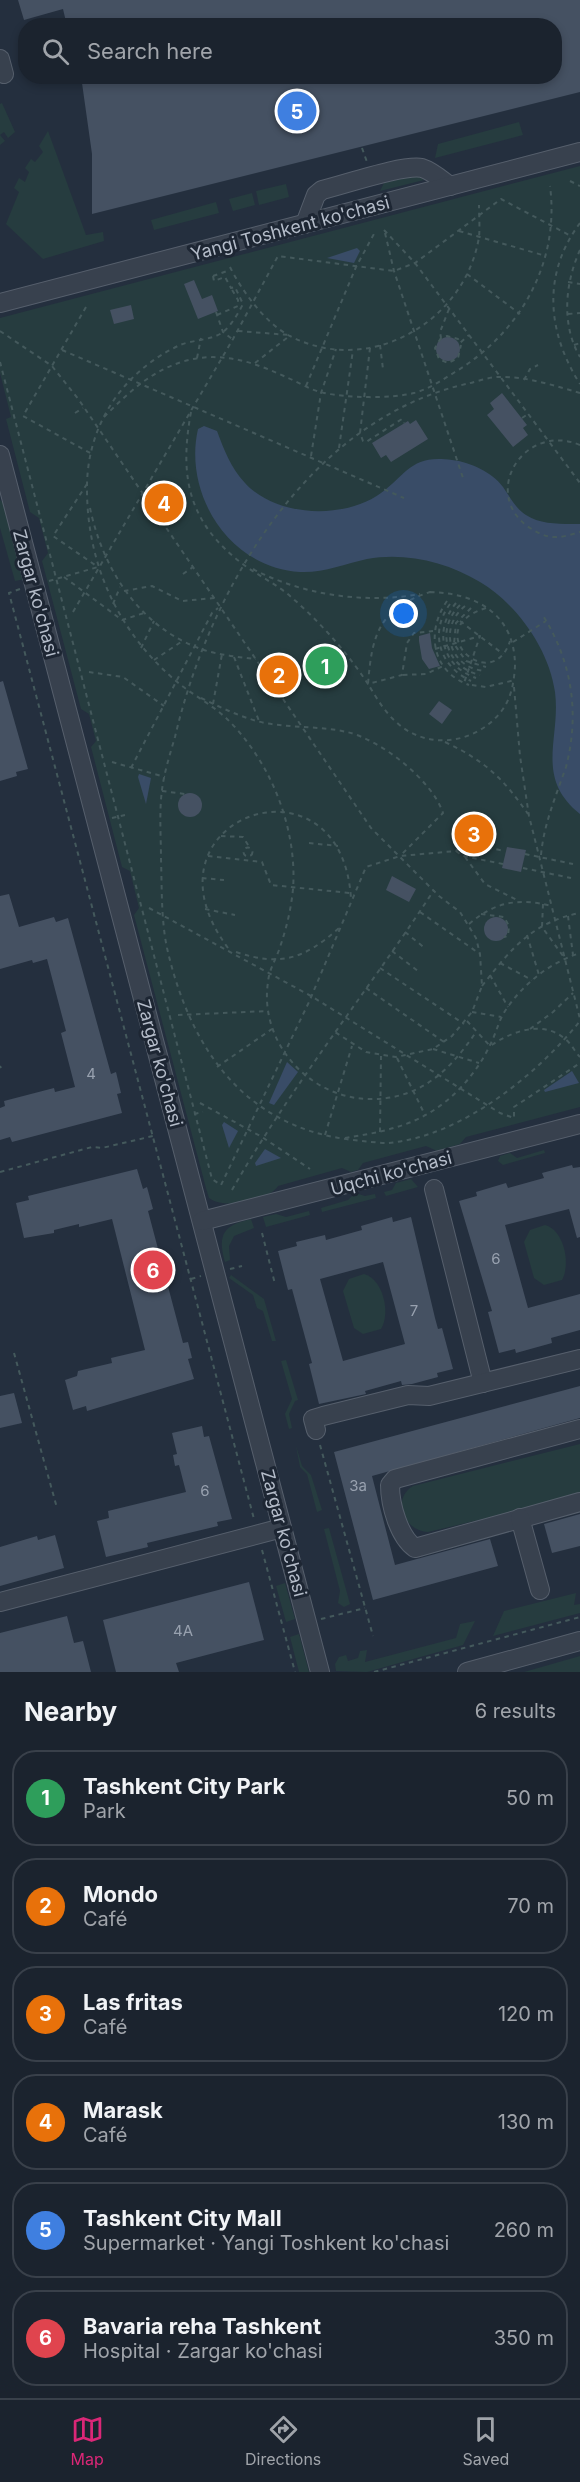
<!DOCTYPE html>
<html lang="en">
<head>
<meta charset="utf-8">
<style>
  body { margin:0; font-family:Inter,sans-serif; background:#242b36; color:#f1f3f6 }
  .you { position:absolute; left:404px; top:614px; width:21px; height:21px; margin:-15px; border:4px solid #fff; border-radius:50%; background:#1a73e8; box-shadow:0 0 0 9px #1a73e833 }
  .badge { display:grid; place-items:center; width:39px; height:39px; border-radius:50%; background:#db2777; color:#fff; font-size:20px; font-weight:700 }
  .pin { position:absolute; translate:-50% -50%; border:3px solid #fff; box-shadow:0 2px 6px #0006 }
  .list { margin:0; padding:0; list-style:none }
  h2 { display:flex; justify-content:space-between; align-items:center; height:78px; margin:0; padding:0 24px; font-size:26px }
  h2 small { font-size:20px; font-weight:400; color:#a0a4aa }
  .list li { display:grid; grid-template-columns:39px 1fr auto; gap:18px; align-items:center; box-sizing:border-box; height:96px; margin:0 12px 12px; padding:0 12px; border:2px solid #39404a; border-radius:24px }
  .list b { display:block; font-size:22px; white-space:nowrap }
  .list p { margin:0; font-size:20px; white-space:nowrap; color:#a0a4aa }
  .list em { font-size:20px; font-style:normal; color:#a0a4aa }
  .icon { flex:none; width:33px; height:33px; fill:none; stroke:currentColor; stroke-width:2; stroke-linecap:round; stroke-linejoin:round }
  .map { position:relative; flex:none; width:580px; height:1672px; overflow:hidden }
  .search { position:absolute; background:#1b232e; box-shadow:0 3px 9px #0003; left:18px; right:18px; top:18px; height:66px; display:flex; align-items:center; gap:15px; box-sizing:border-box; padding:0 21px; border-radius:24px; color:#a0a4aa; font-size:22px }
  .sheet { height:726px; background:#1b232e }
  nav { display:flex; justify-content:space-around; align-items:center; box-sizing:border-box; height:84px; border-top:2px solid #39404a; background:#1b232e; font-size:16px; color:#a0a4aa }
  nav a { display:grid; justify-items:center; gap:3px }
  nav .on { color:#db2777 }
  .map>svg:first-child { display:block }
  .green { fill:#263c3f }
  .water { fill:#394c67 }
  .building { fill:#455162; fill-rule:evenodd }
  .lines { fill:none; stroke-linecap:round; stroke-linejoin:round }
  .minor-casing { stroke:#565f6c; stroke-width:20 }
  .path { stroke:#44595c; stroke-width:2; stroke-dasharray:4.5 4.5; stroke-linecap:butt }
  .minor { stroke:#38414e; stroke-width:18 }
  .labels { text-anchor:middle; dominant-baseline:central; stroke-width:6; stroke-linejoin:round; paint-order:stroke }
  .number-label { font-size:15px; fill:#98a1af }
  .street-label { font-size:18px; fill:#b4bcc9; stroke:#1d2633 }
</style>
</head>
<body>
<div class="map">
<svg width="580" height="1672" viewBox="0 0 580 1672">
  <rect width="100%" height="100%" fill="#242f3e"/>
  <g class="green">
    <polygon points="2,103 15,132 8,138 4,132 0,135 5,141 0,145 0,104"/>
    <polygon points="519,122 523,135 435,158 438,144"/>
    <polygon points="48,131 86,235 103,232 104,241 43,259 6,224 19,192 14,188 19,178 25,182 29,172 25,168 31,159 35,162 43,152 39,146"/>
    <path d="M580,166V1107L466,1137L460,1144L437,1151L426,1146L363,1163L358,1170L351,1172L342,1168L278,1186C269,1201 224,1210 209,1198L206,1188L134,915L139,908L130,871L122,867L91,747L96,741L89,714L81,709L42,561L48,553L39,518L30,512L6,419L11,417L0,373V318Z"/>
    <polygon points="416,175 424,180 380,191 384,183"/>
    <polygon points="286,184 289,197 259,205 256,191"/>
    <polygon points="252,193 255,205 233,211 229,199"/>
    <polygon points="216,202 219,213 154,230 151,220"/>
    <polygon points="0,500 5,504 25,579 15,581 0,528"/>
    <polygon points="544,1150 545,1153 503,1165 498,1161 500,1156 510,1153 517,1158"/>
    <polygon points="411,1179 418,1187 386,1196 384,1192 392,1190 396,1183"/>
    <polygon points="355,1193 365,1196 375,1194 376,1198 322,1212 321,1208 348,1200"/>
    <polygon points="309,1211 310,1215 266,1227 263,1217 276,1214 286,1217"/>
    <path d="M251,1219L254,1228L234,1236L229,1246L230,1260L225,1262C217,1234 224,1225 251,1219Z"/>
    <path d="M545,1225C564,1230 571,1264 562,1280L544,1285L534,1278L524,1242L530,1230Z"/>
    <path d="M364,1274C383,1279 391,1313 381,1329L363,1334L354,1328L343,1291L349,1279Z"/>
    <polygon points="231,1275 264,1299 276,1341 272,1341 263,1311 257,1308 253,1295 229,1278"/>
    <polygon points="286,1360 298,1400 295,1401 289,1414 292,1428 289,1429 285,1414 292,1399 281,1361"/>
    <path d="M580,1444V1496L428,1532C404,1531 391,1499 413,1486Z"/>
    <polygon points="296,1446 302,1466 311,1475 322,1510 317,1512 307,1474 300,1467"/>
    <polygon points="329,1528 350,1604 344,1607 338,1603 340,1591 324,1529"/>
    <polygon points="285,1583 295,1619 286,1622 276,1586"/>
    <polygon points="576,1593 574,1605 580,1604 580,1613 493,1636 504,1611"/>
    <polygon points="475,1621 463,1645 367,1672 336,1671 335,1664 339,1657 346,1655 348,1661 358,1658 360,1651 367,1650 365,1662 456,1638 460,1624"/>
    <polygon points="299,1634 309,1672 299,1672 290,1637"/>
    <polygon points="580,1656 580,1672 524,1672"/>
  </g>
  <g class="water">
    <polygon points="357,248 360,251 354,263 327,258"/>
    <path d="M204,426L217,431C224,450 231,468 245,483C276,517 344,520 381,493C407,474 411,454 452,460C470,462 492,472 503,487C510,497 516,509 526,515C541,525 563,524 580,524V814C534,777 561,739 555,692C549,649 517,604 480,582C447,562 405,552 367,559C344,564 324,573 300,572C230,568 183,495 198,429Z"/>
    <polygon points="139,774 151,778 146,804 138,777"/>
    <polygon points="287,1062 298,1072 274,1105 269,1103"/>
    <polygon points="572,1071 579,1083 545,1092 544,1090"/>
    <polygon points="224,1122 238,1131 229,1148 222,1125"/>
    <polygon points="265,1149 281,1158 256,1166 255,1163"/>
  </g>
  <g class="building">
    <polygon points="18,0 580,0 580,92 92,214 92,154 81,76 555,76 555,26 67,26 63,9 24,20"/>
    <polygon points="194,280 202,299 212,295 218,311 198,319 184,284"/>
    <polygon points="131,305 134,319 114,324 110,310"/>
    <circle cx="448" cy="349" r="12"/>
    <polygon points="502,393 527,425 523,428 528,435 513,447 487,415 494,409 490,403"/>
    <polygon points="416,420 428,439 391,462 386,455 381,458 372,443 408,421 410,424"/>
    <polygon points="430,633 432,648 440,666 429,669 422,659 419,641 419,636"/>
    <polygon points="3,681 28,769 16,772 17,776 0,781 0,682"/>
    <polygon points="439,701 452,710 442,724 429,714"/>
    <circle cx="190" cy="805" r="12"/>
    <polygon points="507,847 526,850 521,872 502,868"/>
    <polygon points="392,876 416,889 409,902 386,890"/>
    <polygon points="9,894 19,927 54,917 56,922 68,918 111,1074 116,1072 121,1093 117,1094 122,1113 12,1142 10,1137 0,1140 0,1108 5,1106 4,1101 54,1088 55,1092 75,1087 61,1033 66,1031 47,959 33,963 32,960 0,969 0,896"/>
    <circle cx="496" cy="929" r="12"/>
    <polygon points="572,1165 573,1168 580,1167 580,1237 577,1238 569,1209 505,1225 528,1308 580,1294 580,1330 551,1338 552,1343 516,1353 515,1349 499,1353 488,1312 492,1311 459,1201 477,1196 476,1192 506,1183 508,1188 544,1178 542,1173"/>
    <polygon points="137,1169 143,1189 147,1187 153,1209 148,1211 183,1343 188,1342 192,1358 188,1359 194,1379 87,1411 86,1406 73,1410 65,1380 77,1376 78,1371 112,1363 111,1358 145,1350 112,1219 79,1227 79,1224 54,1230 54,1233 24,1238 16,1203 29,1200 28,1196"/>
    <path d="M392,1217L393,1222L411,1217L435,1318L438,1329L442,1328L453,1369L437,1373L438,1377L412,1384L402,1385L401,1381L365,1391L366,1394L319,1404L309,1364L312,1363L292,1289L288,1290L278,1251L297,1246L296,1242L325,1235L326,1240L362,1230L361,1226ZM383,1262L405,1344L343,1361L320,1279Z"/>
    <polygon points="580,1386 580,1418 372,1476 395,1565 490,1539 498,1566 373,1600 334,1452"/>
    <polygon points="14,1393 22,1423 0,1428 0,1396"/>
    <polygon points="202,1426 204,1437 209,1436 232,1519 217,1522 218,1526 147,1543 148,1547 106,1557 97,1521 109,1518 108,1511 186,1492 179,1465 175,1466 173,1455 177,1454 172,1433"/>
    <polygon points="580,1514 580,1546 552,1553 544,1524"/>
    <polygon points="55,1535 64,1568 0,1586 0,1547 37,1536 38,1540"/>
    <polygon points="249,1582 264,1640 176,1663 179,1672 116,1672 103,1620"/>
    <polygon points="67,1616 74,1643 83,1641 91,1672 0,1672 0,1633"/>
  </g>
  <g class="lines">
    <g class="minor-casing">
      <g id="minor">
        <polyline points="0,59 4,74"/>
        <path d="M305,224L316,195L322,190C344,185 403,164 422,168C432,171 442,180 450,186"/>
        <polyline points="0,303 580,152"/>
        <polyline points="0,455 320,1672"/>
        <polyline points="434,1189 483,1383"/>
        <polyline points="202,1221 580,1124"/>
        <path d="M580,1429L395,1479L390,1485C390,1505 399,1537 415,1548L580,1502"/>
        <polyline points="316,1430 313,1419 323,1416 408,1395 429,1396 580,1359"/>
        <polyline points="520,1518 540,1590"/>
        <polyline points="0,1602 282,1528"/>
        <polyline points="467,1672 580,1641"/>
      </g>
    </g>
    <g class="path">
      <polyline points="362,148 367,162"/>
      <polyline points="570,181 580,186"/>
      <path d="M580,223C542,274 547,332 580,384"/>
      <polyline points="384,230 415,263 580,483"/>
      <polyline points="459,231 546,256"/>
      <polyline points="385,233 394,271 463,478"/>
      <path d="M580,250C565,283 561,325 580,357"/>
      <path d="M230,267C242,291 265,323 290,336C368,377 465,323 479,237C480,227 479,216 479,205"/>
      <polyline points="467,274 520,314"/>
      <path d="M213,276L214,281L225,277L231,288L235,287L243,304C239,312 231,326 223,332C213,340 192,340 180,345C124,371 88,423 87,485C86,562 117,631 176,681C191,694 211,704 226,718C242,733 257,754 267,773C285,807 296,849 293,889C291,910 286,930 279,950C275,961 269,970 268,982C259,1041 307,1096 366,1099C418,1101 449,1072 476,1032"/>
      <polyline points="213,276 230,270"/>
      <polyline points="568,282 580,284"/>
      <polyline points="86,307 23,416 92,454"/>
      <polyline points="449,309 440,332 441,338 447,336 458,339 460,343 469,335"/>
      <polyline points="216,312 223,332 232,339"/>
      <polyline points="568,314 580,313"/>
      <polyline points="217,315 238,306 238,300 231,288"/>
      <polyline points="0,331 52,366 79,400 371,828 439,896 460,912 476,938 480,954 482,986 472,1012 452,1036 433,1049 396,1057 366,1052 335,1032"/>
      <polyline points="238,331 289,335"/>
      <polyline points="441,338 435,348 439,359 448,363 458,358 461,345"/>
      <polyline points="380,345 383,369"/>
      <polyline points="574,345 580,343"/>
      <polyline points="370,348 360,433 363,441 366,442 402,419 404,423"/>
      <polyline points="62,350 404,498"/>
      <polyline points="197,358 201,338"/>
      <polyline points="0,362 212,1179 221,1185 309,1002 366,867 400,856 456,851 463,843 505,851"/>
      <polyline points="255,363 288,337"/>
      <polyline points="524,380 530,369 538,365"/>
      <polyline points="306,386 356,267 375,232"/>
      <path d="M580,393C555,386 526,376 499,377C488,377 476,382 466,384C308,420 209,591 175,737C170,754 164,773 162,790C159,812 161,837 161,859C162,889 161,919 167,948C190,1049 245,1128 353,1140C365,1141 377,1143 388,1143C460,1137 536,1076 580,1021"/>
      <path d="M191,412C179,477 188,523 244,565C259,576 276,584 290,596C319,621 347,652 368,684L402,675L407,643L414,633L433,631"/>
      <polyline points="75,413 83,408"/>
      <path d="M104,417C131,390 158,364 199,358C230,354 258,364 286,377C298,382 310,390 324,393C348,398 390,399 414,393C429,389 442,380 455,372C520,333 560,263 550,186"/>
      <polyline points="522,418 528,414"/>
      <path d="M580,445C525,422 481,491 527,526C536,532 546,538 557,537C564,537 573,534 580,532"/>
      <polyline points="339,448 353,350"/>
      <polyline points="311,456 321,393 336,349"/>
      <polyline points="87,484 53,536 98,567"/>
      <path d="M90,508C103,570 140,627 201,649C218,655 238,657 256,659"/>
      <path d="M253,569C302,595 365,604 420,594"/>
      <polyline points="183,574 193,567"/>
      <polyline points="64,577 122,620 144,613"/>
      <polyline points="49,581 98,567"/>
      <polyline points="20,589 9,593 254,1519"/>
      <polyline points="124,591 152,586 182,601 214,598"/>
      <path d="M430,592C476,593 515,614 515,666C514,681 512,696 503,709C478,744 427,752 395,721C384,711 376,697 368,684C372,634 379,609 430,592Z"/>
      <path d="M447,601C426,631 431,671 469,685"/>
      <path d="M456,603C433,631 442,666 476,678"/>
      <polyline points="113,604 120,587"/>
      <path d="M450,604C429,632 439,666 471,681"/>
      <path d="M460,605C435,630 446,667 480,675"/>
      <path d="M465,606C438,628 449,667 484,671"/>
      <polyline points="471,608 456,623 454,644 466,661 486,667"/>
      <path d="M486,608C417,629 492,697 510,641"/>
      <polyline points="73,612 233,339 278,256 394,271 415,263 501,199 571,236"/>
      <polyline points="460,621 503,654"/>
      <polyline points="513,642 546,621"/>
      <polyline points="141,648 154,621"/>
      <polyline points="435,649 480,636 464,683"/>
      <polyline points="234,657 259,721"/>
      <polyline points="154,660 184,640"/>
      <polyline points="89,672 123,677 164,706"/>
      <polyline points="403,675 426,674 443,666"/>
      <polyline points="472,685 486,687 515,680"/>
      <polyline points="514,687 520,756 529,816 580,1019"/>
      <path d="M201,698C222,708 242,718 265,723C292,728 320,726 347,732C381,740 432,780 443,813L400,856"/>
      <polyline points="213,704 222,654"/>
      <path d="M445,742C485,761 503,778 528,814"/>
      <polyline points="112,762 165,777"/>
      <polyline points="131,768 212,613 218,608"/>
      <polyline points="162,791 185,794"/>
      <polyline points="112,818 125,815"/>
      <polyline points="221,836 243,837 250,848"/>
      <polyline points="309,843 338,846"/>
      <circle cx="248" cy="852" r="4.5"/>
      <polyline points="456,851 463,856 503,864"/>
      <polyline points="525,854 573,864"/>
      <path d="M541,855C544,823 556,796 566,767C580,713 572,661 542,614"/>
      <polyline points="208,856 262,862 271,885 350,893"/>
      <polyline points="465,857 485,884 517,900"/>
      <polyline points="523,868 571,878"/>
      <polyline points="202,878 224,880"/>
      <polyline points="543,904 542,927 563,956"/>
      <polyline points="149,908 311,996 500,1113 514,1118 514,1107 580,1063"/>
      <polyline points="205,909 235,915"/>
      <polyline points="420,912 480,954"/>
      <polyline points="481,914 504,917 509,926 508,936 504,937"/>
      <polyline points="568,916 573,955"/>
      <path d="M469,924C496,901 519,898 552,906"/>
      <polyline points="405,932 426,949"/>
      <polyline points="527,935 539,975"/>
      <path d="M228,948C131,818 342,744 351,899"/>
      <polyline points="392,951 418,971"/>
      <path d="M236,952C281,967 304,959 339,928"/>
      <polyline points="500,963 532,980"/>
      <polyline points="380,968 464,1024"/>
      <polyline points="490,975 508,1007"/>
      <path d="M482,986C510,950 532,922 580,913"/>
      <polyline points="366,988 444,1042"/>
      <polyline points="472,1012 501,1017"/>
      <polyline points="178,1015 268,1011"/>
      <path d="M467,1021L490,1046C511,1032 542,1019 565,1039C571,1043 575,1052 580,1057"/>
      <polyline points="530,1029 553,1012 573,993"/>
      <polyline points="433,1049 479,1063"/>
      <polyline points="397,1058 425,1115"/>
      <polyline points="0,1066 1,1068"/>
      <polyline points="217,1067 272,1029"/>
      <polyline points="200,1103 262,1137 310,1169"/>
      <polyline points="194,1114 203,1112"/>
      <polyline points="380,1132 381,1056"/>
      <polyline points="325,1135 352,1046"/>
      <path d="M345,1138C377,1133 410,1127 437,1108C459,1093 479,1069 490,1045C496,1034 498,1022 505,1011C523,984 549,963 580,953"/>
      <polyline points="0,1172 92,1147 102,1148 153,1136"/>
      <path d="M232,1190C292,1085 368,991 434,890"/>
      <polyline points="262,1233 275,1284"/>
      <polyline points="230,1269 242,1266"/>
      <polyline points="191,1279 201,1276"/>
      <polyline points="14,1353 57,1508"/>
      <polyline points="320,1445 373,1636"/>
      <polyline points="262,1550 295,1672"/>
      <polyline points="321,1619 365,1608"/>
      <polyline points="374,1672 580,1617"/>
    </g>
    <use href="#minor" class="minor"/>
  </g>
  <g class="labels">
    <g class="number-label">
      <text x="91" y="1073">4</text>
      <text x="496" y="1258">6</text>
      <text x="414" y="1310">7</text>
      <text x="358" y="1485">3a</text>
      <text x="205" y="1490">6</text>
      <text x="183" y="1630">4A</text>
    </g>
    <g class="street-label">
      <text transform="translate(290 228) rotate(-15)">Yangi Toshkent ko'chasi</text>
      <text transform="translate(36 593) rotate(75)">Zargar ko'chasi</text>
      <text transform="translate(160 1063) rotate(75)">Zargar ko'chasi</text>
      <text transform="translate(391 1173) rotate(-15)">Uqchi ko'chasi</text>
      <text transform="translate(284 1533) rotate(75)">Zargar ko'chasi</text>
    </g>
  </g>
</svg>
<div class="you"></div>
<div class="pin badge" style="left:325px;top:666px;background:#2e9e5b">1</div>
<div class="pin badge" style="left:279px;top:675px;background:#e8710a">2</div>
<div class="pin badge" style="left:474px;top:834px;background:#e8710a">3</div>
<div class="pin badge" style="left:164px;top:503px;background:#e8710a">4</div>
<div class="pin badge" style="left:297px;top:111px;background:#3f7fe0">5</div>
<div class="pin badge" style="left:153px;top:1270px;background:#e0444e">6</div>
<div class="search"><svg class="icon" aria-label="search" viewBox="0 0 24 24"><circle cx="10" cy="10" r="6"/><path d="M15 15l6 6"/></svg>Search here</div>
</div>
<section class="sheet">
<h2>Nearby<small>6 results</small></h2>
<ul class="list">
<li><span class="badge" style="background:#2e9e5b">1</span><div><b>Tashkent City Park</b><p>Park</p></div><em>50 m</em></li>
<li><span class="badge" style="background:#e8710a">2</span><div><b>Mondo</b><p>Café</p></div><em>70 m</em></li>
<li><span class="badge" style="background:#e8710a">3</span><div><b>Las fritas</b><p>Café</p></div><em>120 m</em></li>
<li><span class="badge" style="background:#e8710a">4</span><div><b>Marask</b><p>Café</p></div><em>130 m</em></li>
<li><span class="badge" style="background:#3f7fe0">5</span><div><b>Tashkent City Mall</b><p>Supermarket · Yangi Toshkent ko'chasi</p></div><em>260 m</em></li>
<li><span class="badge" style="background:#e0444e">6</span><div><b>Bavaria reha Tashkent</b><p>Hospital · Zargar ko'chasi</p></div><em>350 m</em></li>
</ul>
</section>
<nav>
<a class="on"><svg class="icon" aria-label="map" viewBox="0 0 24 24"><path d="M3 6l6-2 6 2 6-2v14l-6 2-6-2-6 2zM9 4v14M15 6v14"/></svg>Map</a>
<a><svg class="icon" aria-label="directions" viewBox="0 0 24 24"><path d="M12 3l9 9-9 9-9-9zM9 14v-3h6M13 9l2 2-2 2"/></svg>Directions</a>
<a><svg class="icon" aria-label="saved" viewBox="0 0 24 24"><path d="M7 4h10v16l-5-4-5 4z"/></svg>Saved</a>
</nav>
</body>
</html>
